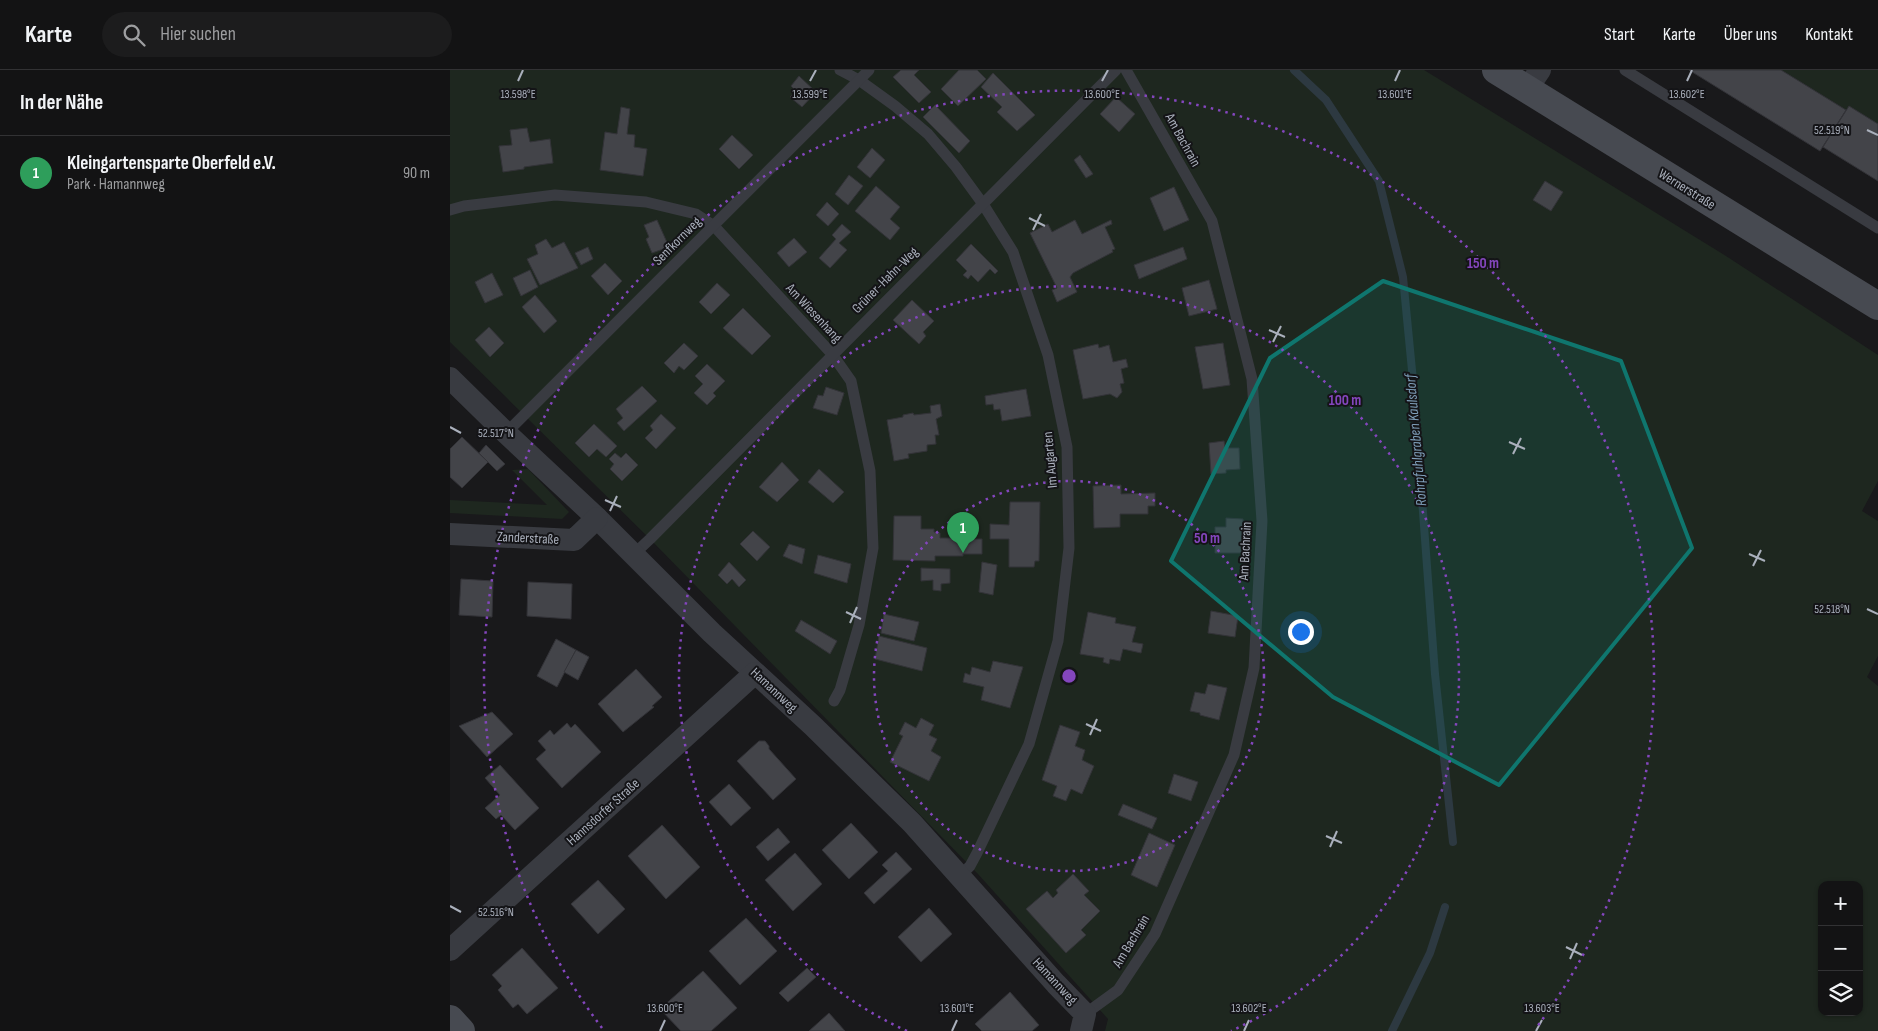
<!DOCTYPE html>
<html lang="de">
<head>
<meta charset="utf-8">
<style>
  body { margin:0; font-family:"Sofia Sans Condensed",sans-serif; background:#1c1c1d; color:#f1f3f6 }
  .controls { position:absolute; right:15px; bottom:15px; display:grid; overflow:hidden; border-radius:10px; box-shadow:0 1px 4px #0004 }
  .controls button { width:45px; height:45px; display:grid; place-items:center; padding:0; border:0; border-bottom:1px solid #323234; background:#131314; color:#f1f3f6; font:25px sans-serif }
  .you { position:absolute; left:850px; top:561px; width:18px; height:18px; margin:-12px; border:4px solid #fff; border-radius:50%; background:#1a73e8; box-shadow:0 0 0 8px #1a73e833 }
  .badge { display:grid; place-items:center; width:32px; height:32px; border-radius:50%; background:#1a73e8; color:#fff; font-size:16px; font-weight:700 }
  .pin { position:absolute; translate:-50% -41px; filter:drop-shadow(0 1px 2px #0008) }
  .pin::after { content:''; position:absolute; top:26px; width:18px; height:15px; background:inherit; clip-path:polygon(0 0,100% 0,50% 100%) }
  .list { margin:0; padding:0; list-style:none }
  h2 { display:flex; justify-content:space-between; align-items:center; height:65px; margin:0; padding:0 20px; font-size:21px }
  h2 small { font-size:16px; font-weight:400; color:#9d9ea0 }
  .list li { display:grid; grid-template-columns:32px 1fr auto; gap:15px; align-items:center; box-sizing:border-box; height:75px; padding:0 20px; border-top:1px solid #323234 }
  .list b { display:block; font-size:19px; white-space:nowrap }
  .list p { margin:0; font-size:16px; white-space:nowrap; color:#9d9ea0 }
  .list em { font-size:16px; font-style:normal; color:#9d9ea0 }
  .icon { flex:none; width:28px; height:28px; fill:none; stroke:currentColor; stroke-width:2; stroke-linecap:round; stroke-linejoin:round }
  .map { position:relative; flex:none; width:1428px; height:961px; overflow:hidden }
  header { display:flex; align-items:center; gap:30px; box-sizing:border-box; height:70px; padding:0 25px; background:#131314; border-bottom:1px solid #323234 }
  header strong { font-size:24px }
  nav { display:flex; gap:28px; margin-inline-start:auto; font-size:18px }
  .search { width:350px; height:45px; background:#1c1c1d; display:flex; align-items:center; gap:12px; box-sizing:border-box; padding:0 18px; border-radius:28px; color:#9d9ea0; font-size:19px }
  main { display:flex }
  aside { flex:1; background:#131314 }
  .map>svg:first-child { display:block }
  .green { fill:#1e271f; fill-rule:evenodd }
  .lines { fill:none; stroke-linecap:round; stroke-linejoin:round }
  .stream { stroke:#2d3941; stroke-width:8 }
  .building { fill:#434449; stroke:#333338 }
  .lane { stroke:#393b41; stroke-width:11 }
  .street { stroke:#393b41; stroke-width:22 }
  .secondary { stroke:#474a51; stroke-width:28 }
  .marked { fill:#0f766e; fill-opacity:0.2; stroke:#0f766e; stroke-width:4; stroke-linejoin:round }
  .ticks { fill:none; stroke:#aab0bc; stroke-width:2 }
  .ring { fill:none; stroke:#8446be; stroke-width:2.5; stroke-dasharray:2.5 5 }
  .labels { text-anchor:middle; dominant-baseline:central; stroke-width:4; stroke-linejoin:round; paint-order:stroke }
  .street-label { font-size:14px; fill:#aab0bc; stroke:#141417 }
  .water-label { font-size:15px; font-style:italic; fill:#7f9fba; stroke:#141417 }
  .ticks-label { font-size:12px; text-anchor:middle; fill:#aab0bc; stroke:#141417; stroke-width:4; stroke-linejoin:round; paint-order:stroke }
  .centre { fill:#8446be; stroke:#141417; stroke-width:2.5 }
  .ring-label { font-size:15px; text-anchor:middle; font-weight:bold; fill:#8446be; stroke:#141417; stroke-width:4; stroke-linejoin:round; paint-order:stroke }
</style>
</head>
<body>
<header>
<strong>Karte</strong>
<div class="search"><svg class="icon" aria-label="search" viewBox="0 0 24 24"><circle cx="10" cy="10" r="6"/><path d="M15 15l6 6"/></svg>Hier suchen</div>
<nav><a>Start</a><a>Karte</a><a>Über uns</a><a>Kontakt</a></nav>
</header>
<main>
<aside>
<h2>In der Nähe<small></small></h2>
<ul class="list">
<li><span class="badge" style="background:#2e9e5b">1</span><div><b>Kleingartensparte Oberfeld e.V.</b><p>Park · Hamannweg</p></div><em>90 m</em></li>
</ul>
</aside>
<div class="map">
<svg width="1428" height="961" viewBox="0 0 1428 961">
  <rect width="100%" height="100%" fill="#19191b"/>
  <g class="green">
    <path d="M0,0H974L1276,186L1428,285V411L1412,441L1428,451V586L1417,607L1428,616V961H655L658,949L528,804L200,469L0,272ZM1372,815H1409V942H1372Z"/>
    <polygon points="1331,0 1428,0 1428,54 1399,36 1396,40"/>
    <polygon points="78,399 119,442 112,449 0,443 0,430 97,435 62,400"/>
  </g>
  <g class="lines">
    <g class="stream">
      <polyline points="844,0 876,30 929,111 953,207 964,321 985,604 1003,772"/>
      <polyline points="942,961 980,883 995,837"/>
    </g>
  </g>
  <g class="building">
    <polygon points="451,0 469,0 464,5 481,22 469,33 443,7"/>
    <polygon points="509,0 527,0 536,9 508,36 491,19"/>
    <polygon points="1239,0 1331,0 1396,40 1370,81"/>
    <polygon points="543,3 585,45 567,61 547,42 552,37 531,17"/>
    <polygon points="349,6 366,22 352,37 340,27 346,21 341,16"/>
    <polygon points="666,27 685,44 669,62 650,44"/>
    <polygon points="485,35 520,71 509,83 473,47"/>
    <polygon points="1399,36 1428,54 1428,111 1373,77"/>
    <polygon points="171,37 180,39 177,64 185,65 184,77 197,79 193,106 150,100 155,62 167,64"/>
    <polygon points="77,58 80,72 100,69 103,93 74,97 74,99 53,102 49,76 62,75 60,60"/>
    <polygon points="282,65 303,85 289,99 269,79"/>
    <polygon points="422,78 435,90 420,108 407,97"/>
    <polygon points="630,85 643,104 636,108 624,90"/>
    <polygon points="399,105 413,116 398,135 385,124"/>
    <polygon points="1095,111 1113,122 1101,141 1083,130"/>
    <polygon points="426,116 450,137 440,149 450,158 440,170 405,141"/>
    <polygon points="724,117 739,150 714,161 700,128"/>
    <polygon points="377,132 389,144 378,156 366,145"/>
    <polygon points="207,150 219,177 202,183 196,169 199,167 194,155"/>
    <polygon points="625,150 632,164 661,150 662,154 655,157 665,179 662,180 663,182 623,203 620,207 627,222 607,232 602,220 607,218 580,163 598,154 602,162"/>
    <polygon points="392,154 401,162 389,173 397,180 380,198 369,188 386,169 382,165"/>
    <polygon points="344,168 357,182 339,197 327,183"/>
    <polygon points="96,169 102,178 114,172 128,198 90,215 77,189 88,184 85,175"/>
    <polygon points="521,174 548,201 545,204 540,199 528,212 521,205 518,209 513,205 517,201 506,190"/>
    <polygon points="138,177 143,189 131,195 125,183"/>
    <polygon points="733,177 737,189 689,209 684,195"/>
    <polygon points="155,193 172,211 158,225 141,206"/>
    <polygon points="80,200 88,217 71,226 63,208"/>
    <polygon points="42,203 53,225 35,233 25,212"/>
    <polygon points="759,210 767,239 739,246 732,218"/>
    <polygon points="267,213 280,225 261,244 249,232"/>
    <polygon points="85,225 107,251 94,263 72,237"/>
    <polygon points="462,230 484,251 473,262 476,266 469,274 443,250"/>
    <polygon points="293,238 321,266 302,285 273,258"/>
    <polygon points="39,257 54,273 40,287 25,270"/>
    <polygon points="234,273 248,286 234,300 229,296 224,303 214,293"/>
    <polygon points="773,273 780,315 753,319 745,277"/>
    <polygon points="648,274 649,278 659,275 663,292 676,289 678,297 671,299 674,313 670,314 672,322 667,328 660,324 633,329 623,280"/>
    <polygon points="257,294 275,311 263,323 266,326 257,335 244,323 253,314 245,306"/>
    <polygon points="192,316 207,331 174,361 167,353 173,348 166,339"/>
    <polygon points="376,317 394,323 387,345 363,338 368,325 373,326"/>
    <polygon points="576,319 581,346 552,351 550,339 544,340 543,334 536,335 535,326"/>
    <polygon points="490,334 492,346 486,349 489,365 485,365 486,374 477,375 477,381 458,384 459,388 444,391 437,350 453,347 453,345 463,343 464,345 481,343 480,336"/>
    <polygon points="211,344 226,358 206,379 195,368 203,360 200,356"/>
    <polygon points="144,354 167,376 156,387 147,379 139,387 125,373"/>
    <polygon points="12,367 38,392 12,418 0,407 0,379"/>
    <polygon points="774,371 775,378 789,378 790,399 776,400 776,403 761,404 759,373"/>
    <polygon points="36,375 55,394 47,401 29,383"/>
    <polygon points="165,383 171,388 176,383 188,395 172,411 160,399 164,394 159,389"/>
    <polygon points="332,392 349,410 327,432 309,417"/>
    <polygon points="369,399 394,422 383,433 358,412"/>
    <polygon points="671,415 671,424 705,423 705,436 698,436 698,444 670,444 670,457 644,458 643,416"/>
    <polygon points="560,432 590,432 589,491 585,491 584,497 559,497 559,469 540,469 540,454 559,455"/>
    <polygon points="444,446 471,446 471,459 484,459 484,462 490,463 490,468 508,468 507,459 520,459 520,469 532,469 532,484 513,484 513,486 485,486 485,491 443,490"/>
    <polygon points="776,448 793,449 792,483 765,483 765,457 776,457"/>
    <polygon points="303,461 320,477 307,491 290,474"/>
    <polygon points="339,474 355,479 352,494 333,486"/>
    <polygon points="368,485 401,494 397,513 364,503"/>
    <polygon points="279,492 296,510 289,517 282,509 277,514 268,505"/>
    <polygon points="532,492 547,495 543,525 529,522"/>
    <polygon points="471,498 500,499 500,513 491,514 491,521 483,520 483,510 471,511"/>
    <polygon points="11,509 43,511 42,547 9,545"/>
    <polygon points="78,512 122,514 121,549 77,546"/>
    <polygon points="761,541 788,546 785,567 758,563"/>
    <polygon points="638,542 666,548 665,553 686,557 682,572 693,574 691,583 673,579 670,591 660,589 659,594 653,592 654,588 630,584"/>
    <polygon points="434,544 469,552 464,571 431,563"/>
    <polygon points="351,550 387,571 380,584 345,561"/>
    <polygon points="429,566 477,578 472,601 425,589"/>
    <polygon points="106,569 126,580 107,617 87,606"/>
    <polygon points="126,580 139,587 128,610 114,602"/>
    <polygon points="543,591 573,597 560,638 531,630 534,617 513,612 515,603 520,605 522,597 540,602"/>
    <polygon points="186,599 212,627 202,636 204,637 173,662 148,634"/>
    <polygon points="758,614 777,618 769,650 750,645 750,643 740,641 745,622 755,624"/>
    <polygon points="42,642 63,664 37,687 9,656"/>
    <polygon points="471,648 484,655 479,665 487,669 481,681 491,687 479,711 440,692 453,666 449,664 455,652 466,658"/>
    <polygon points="117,653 121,658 125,654 151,682 112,718 86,689 96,680 88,671 100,660 104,665"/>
    <polygon points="610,655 630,662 625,676 635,680 632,690 644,696 632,724 621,719 616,731 603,726 607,716 592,710"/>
    <polygon points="309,671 315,671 319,676 319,679 346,709 323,730 287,691"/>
    <polygon points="50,695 89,738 65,760 51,745 46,749 35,738 50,725 35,708"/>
    <polygon points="724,704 748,712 741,731 718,723"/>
    <polygon points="279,714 301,738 281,756 259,732"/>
    <polygon points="673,734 707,748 702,759 668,745"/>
    <polygon points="401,753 428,782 399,809 372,780"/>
    <polygon points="212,755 250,797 216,829 178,786"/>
    <polygon points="328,758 340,772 318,791 306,777"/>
    <polygon points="699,763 725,775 707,817 681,805"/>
    <polygon points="446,782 462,799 424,834 414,823 438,801 432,795"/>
    <polygon points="345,783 372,814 343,841 315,810"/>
    <polygon points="623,804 639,821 634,825 650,841 631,860 636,865 616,883 576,839 597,821 603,828 608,823 606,820"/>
    <polygon points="148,810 175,839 148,864 121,834"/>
    <polygon points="479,838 502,864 471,892 448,867"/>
    <polygon points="296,848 327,881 290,915 259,881"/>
    <polygon points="72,878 108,918 77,944 68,934 63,938 48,920 52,916 42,905"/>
    <polygon points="357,898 366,907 338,932 329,923"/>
    <polygon points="253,901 287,938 261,961 231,961 210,939"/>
    <polygon points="560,922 589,955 582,961 532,961 525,954"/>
    <polygon points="379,943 395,961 359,961"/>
  </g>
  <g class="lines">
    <g class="lane">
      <polyline points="390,0 409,10 445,36 478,64 506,97 533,134 563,182 598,285 617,377 619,478 608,571 579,674 527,783 520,796 510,806"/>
      <polyline points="1175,0 1428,158"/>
      <polyline points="0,140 14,136 105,125 196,132 246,144 264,156 382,284 401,311 420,401 423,478 409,555 390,620 384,631"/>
      <polyline points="56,363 419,0"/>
      <polyline points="183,485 200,469 666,0"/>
      <polyline points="635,944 668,920 705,864 784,685 804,598 812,451 802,309 762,151 676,0"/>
    </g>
    <g class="street">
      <polyline points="1077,19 1090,0"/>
      <polyline points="0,308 56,363 147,448 262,563 363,656 462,753 606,914 635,944 631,961"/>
      <polyline points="0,464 124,470 147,448"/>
      <polyline points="0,880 305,603"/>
    </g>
    <g class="secondary">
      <polyline points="1046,0 1428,236"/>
      <polyline points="0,949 11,961"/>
    </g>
  </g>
  <path class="marked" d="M933,211L1171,291L1242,478L1049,715L883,627L721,491L820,288Z"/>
  <path class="ticks" d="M68,11L73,0M360,11L366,0M652,11L658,0M945,11L950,0M1237,11L1242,0M1417,60L1428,65M579,148L595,156M583,160L591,144M819,260L835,267M823,272L831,256M0,357L11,363M1059,372L1075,379M1063,384L1071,368M155,430L171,437M160,441L167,426M1299,484L1315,491M1303,496L1311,480M1417,539L1428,544M396,542L411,549M400,553L407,537M636,654L651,661M640,665L647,649M876,766L892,773M880,777L887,761M0,836L11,842M1116,877L1132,885M1120,889L1127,873M210,961L215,950M502,961L507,950M794,961L799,950M1086,961L1092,950"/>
  <g class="ring">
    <circle cx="619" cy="606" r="195"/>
    <path d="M457 961A390 390 0 1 1 781 961"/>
    <path d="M152 958A585 585 0 1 1 1086 958"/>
  </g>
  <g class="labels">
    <g class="street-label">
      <text transform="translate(733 70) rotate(61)">Am Bachrain</text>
      <text transform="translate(1237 119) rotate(32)">Wernerstraße</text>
      <text transform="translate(227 171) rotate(-45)">Senfkornweg</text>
      <text transform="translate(435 210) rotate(-45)">Grüner-Hahn-Weg</text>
      <text transform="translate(364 243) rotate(47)">Am Wiesenhang</text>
      <text transform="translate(600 390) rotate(-95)">Im Augarten</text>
      <text transform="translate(78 468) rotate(3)">Zanderstraße</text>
      <text transform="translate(795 481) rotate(-87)">Am Bachrain</text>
      <text transform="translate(324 620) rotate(43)">Hamannweg</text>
      <text transform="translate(153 742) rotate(-42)">Hannsdorfer Straße</text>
      <text transform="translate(681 871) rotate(-59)">Am Bachrain</text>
      <text transform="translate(605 911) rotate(47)">Hamannweg</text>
    </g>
    <g class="water-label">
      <text transform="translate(966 370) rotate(-95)">Rohrpfuhlgraben Kaulsdorf</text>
    </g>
  </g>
  <g class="ticks-label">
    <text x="68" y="28">13.598°E</text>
    <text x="360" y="28">13.599°E</text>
    <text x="652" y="28">13.600°E</text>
    <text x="945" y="28">13.601°E</text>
    <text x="1237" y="28">13.602°E</text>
    <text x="1382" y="64">52.519°N</text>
    <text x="46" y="367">52.517°N</text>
    <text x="1382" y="543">52.518°N</text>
    <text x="46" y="846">52.516°N</text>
    <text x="215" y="942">13.600°E</text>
    <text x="507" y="942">13.601°E</text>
    <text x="799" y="942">13.602°E</text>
    <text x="1092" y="942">13.603°E</text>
  </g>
  <circle cx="619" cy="606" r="8" class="centre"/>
  <g class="ring-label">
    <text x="1033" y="198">150 m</text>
    <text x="895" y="335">100 m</text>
    <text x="757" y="473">50 m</text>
  </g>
</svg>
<div class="controls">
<button>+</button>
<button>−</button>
<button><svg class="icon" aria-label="layers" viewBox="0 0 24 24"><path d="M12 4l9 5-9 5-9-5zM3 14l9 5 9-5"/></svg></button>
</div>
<div class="you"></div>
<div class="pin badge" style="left:513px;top:483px;background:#2e9e5b">1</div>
</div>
</main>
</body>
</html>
